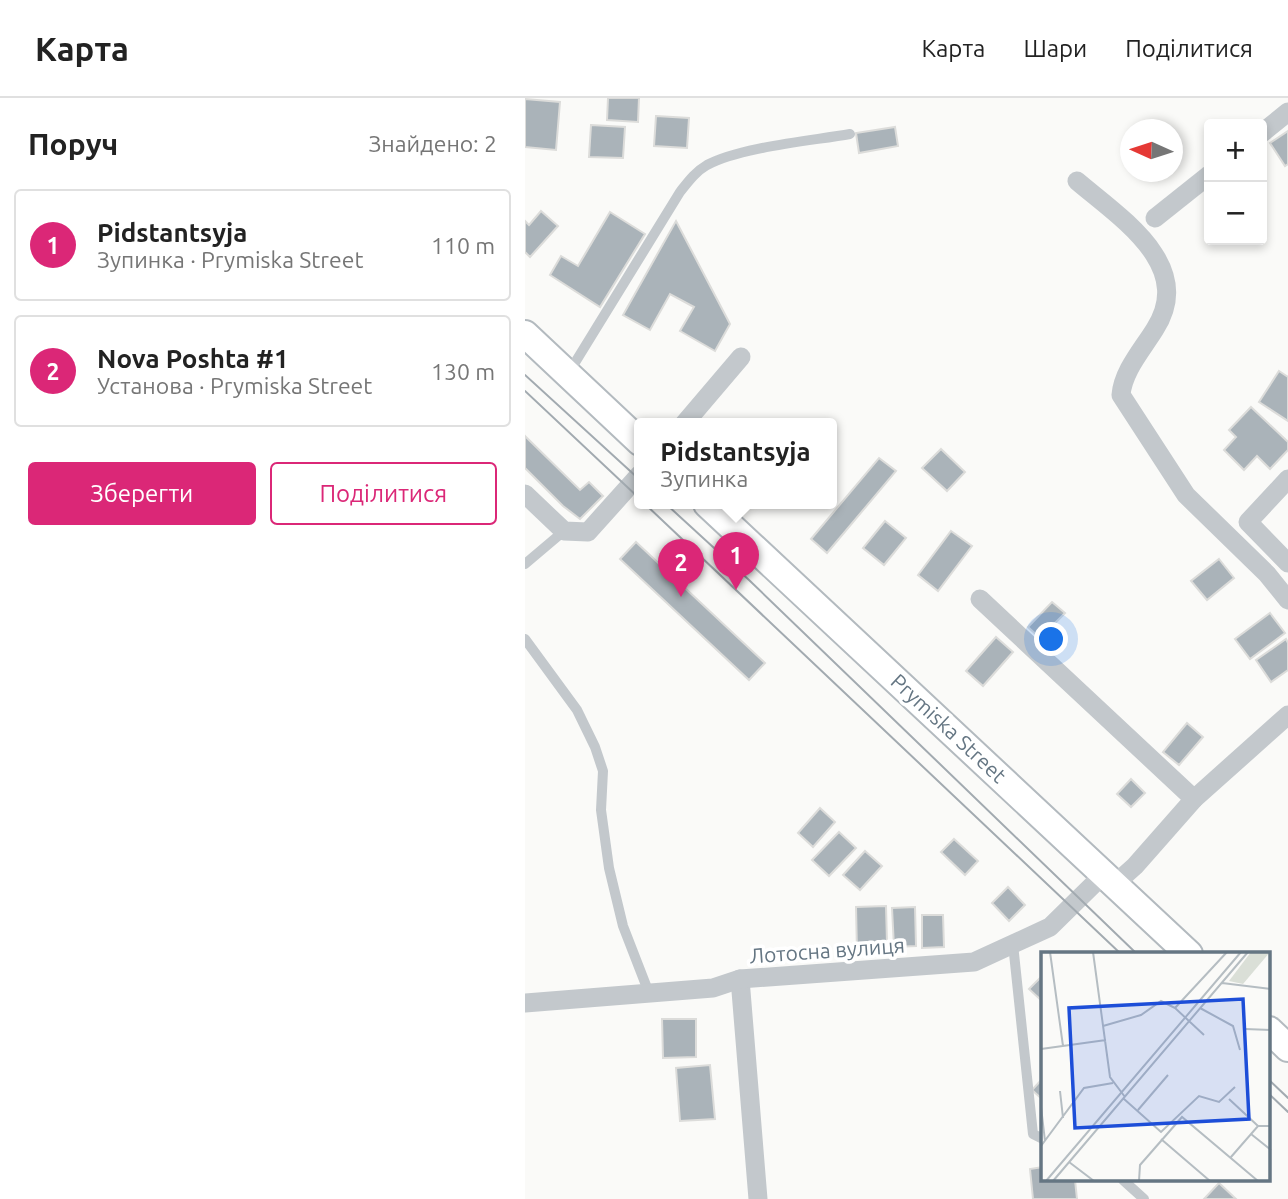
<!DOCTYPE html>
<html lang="uk">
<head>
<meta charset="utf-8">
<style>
  body { margin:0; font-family:Ubuntu,sans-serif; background:#f2f2f2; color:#222 }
  .controls { position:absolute; right:21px; top:21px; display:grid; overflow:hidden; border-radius:7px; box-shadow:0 4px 10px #0003 }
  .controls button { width:63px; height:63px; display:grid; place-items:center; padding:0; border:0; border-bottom:2px solid #e0e0e0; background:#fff; color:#222; font:35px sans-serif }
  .compass { position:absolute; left:595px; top:21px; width:63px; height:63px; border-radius:50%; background:#fff; box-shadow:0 4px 10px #0003; rotate:273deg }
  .you { position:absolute; left:527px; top:542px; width:24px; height:24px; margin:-18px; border:5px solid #fff; border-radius:50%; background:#1a73e8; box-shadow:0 0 0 10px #1a73e833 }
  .badge { display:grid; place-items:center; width:46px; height:46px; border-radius:50%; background:#db2777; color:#fff; font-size:23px; font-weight:700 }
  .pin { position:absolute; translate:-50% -58px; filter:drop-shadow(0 2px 4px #0008) }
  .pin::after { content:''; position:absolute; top:37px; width:24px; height:21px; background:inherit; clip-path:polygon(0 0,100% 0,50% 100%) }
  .popup { position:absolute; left:109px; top:320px; width:203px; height:91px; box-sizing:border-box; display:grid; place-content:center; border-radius:7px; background:#fff; filter:drop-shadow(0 2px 5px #0005); font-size:23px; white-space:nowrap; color:#767676 }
  .popup b { font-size:26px; color:#222 }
  .popup::after { content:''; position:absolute; left:50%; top:100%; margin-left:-14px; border:14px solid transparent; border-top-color:#fff }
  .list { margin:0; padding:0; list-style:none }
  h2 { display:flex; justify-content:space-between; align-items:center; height:91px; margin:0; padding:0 28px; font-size:30px }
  h2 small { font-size:23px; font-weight:400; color:#767676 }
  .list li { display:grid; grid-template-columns:46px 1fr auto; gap:21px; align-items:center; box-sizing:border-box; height:112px; margin:0 14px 14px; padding:0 14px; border:2px solid #e0e0e0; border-radius:7px }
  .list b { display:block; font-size:26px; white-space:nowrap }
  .list p { margin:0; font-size:23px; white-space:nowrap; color:#767676 }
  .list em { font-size:23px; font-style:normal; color:#767676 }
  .actions { display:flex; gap:14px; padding:21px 28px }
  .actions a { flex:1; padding:16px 0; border:2px solid #db2777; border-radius:7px; text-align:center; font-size:24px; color:#db2777 }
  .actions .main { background:#db2777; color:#fff }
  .map { position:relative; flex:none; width:763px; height:1101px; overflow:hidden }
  header { display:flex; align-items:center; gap:42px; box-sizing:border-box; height:98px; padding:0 35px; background:#fff; border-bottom:2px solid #e0e0e0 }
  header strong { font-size:33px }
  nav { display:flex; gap:38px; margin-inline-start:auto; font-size:24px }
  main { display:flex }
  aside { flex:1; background:#fff }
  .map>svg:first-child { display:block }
  .building { fill:#aab3b9; stroke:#dcdcda; stroke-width:2 }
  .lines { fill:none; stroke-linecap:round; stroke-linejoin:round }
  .secondary-casing { stroke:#b3babf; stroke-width:30 }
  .lane { stroke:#c3c8cc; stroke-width:10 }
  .street { stroke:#c3c8cc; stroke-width:19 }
  .secondary { stroke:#fff; stroke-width:26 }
  .tram { stroke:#a2aab0; stroke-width:2 }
  .labels { text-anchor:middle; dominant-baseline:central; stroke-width:7; stroke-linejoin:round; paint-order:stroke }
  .street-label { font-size:21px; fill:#657683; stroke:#fff }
  .inset-road { fill:none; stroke:#b5bdc2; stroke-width:2 }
  .view { fill:#1d4ed8; fill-opacity:0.15; stroke:#1d4ed8; stroke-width:3.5 }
  .inset-edge { fill:none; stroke:#657683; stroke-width:3.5 }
</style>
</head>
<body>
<header>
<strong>Карта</strong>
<nav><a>Карта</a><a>Шари</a><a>Поділитися</a></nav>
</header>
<main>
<aside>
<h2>Поруч<small>Знайдено: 2</small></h2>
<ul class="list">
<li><span class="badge">1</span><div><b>Pidstantsyja</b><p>Зупинка · Prymiska Street</p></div><em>110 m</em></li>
<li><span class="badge">2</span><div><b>Nova Poshta #1</b><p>Установа · Prymiska Street</p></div><em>130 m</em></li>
</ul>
<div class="actions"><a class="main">Зберегти</a><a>Поділитися</a></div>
</aside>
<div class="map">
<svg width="763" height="1101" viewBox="0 0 763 1101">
  <rect width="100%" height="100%" fill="#fafaf8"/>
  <g class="building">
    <polygon points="83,0 114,0 113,24 82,22"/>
    <polygon points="0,1 35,4 31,52 0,49"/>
    <polygon points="131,18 164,20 162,50 129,48"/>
    <polygon points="66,27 100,29 98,60 64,59"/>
    <polygon points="370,29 373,48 334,55 331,35"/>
    <polygon points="763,33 763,66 760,68 745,45"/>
    <polygon points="16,113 33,128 5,159 0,154 0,123 4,127"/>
    <polygon points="85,114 120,136 75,209 25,177 36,158 53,168"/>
    <polygon points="151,123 205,226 190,253 155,233 169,209 145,196 125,232 98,217"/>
    <polygon points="754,273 763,279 763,323 734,304"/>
    <polygon points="726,309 763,344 763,352 745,371 732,358 719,372 699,352 711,339 704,332"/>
    <polygon points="0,338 55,392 64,384 78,398 55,421 38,408 0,370"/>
    <polygon points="416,351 440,374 422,393 397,370"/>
    <polygon points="354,360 371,373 302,455 286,441"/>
    <polygon points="360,423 381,440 359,467 338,450"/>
    <polygon points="426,433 447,448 413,493 393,477"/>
    <polygon points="111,444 240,565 224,582 95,461"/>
    <polygon points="694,461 709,480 682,502 666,483"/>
    <polygon points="527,504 540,515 515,540 503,529"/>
    <polygon points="745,515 760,535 725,561 710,541"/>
    <polygon points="471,539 488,554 458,588 441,573"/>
    <polygon points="761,541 763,545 763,572 746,584 731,562"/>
    <polygon points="662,625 678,639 654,667 638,654"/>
    <polygon points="606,681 620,695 606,709 592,696"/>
    <polygon points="295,710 310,724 288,749 273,735"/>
    <polygon points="314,734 331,750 304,778 287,762"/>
    <polygon points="429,741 453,763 440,777 416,754"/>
    <polygon points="340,753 357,768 335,792 318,777"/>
    <polygon points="483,789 500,807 484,823 467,805"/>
    <polygon points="361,808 362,845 353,845 353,853 332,854 331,809"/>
    <polygon points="390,809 391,848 369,849 367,810"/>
    <polygon points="397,817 418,817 419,849 397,850"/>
    <polygon points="517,878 518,878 518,904 504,891"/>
    <polygon points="137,921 171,921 171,959 138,960"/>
    <polygon points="185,967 190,1021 155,1023 151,970"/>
    <polygon points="518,980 518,1002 507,992"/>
    <polygon points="518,1069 518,1082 550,1082 552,1101 508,1101 505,1071"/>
    <polygon points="694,1085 711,1101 679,1101"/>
  </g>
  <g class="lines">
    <g class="secondary-casing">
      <g id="secondary">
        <polyline points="0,236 115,344"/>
        <polyline points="182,406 664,856"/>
        <polyline points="744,932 763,950"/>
      </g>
    </g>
    <g class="lane">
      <path d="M43,276L155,94C163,84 170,74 182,67C216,49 285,43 325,36"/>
      <polyline points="0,466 39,433"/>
      <polyline points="0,541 52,612 70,649 78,673 76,712 84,770 98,828 124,895"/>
      <polyline points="488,846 508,1036 518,1041"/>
      <polyline points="598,1082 619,1101"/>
    </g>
    <g class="street">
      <polyline points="737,35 763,14"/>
      <path d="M552,83C594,119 671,167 630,231C617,252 598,273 596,297L661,397L742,476L763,502"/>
      <polyline points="630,120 684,77"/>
      <polyline points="159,326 216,259"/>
      <polyline points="763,381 723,424 763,465"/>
      <polyline points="0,396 39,433 63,434 115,376"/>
      <polyline points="455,501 669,701"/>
      <polyline points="591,785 610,768 669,701 763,617"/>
      <polyline points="215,881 233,1101"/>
      <polyline points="0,905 188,890 215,881 449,864 525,829 580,775"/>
    </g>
    <use href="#secondary" class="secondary"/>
    <g class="tram">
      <polyline points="0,277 115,382"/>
      <polyline points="0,293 115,401"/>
      <polyline points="120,406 596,856"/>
      <polyline points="141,406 224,482 612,856"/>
      <polyline points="744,982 763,1000"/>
      <polyline points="744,996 763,1014"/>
    </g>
  </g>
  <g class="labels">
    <g class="street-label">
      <text transform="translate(424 630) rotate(43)">Prymiska Street</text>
      <text transform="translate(302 852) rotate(-4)">Лотосна вулиця</text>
    </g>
  </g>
  <g transform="translate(516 854)">
    <rect width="229" height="229" fill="#fafaf8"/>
    <path d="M210,0H229L202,32L188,29Z" fill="#dadfd7"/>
    <path class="inset-road" d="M9,0L22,94M52,0L69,125L84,145M181,31L230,37M159,56L192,74L199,98M62,74L100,63L120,49L134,56M204,77L230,78M163,83L134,56L186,0M0,97L65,88M19,139L22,166M83,147L120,180L158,144L178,150L194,135M188,147L217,174M0,155L4,189M97,158L127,123M210,182L230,198M120,187L169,229M0,194L43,136L72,131M190,205L217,174H230M28,210L53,229M5,229L200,0M12,229L207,0M98,229L99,213L141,165L217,229"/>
    <path class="view" d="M202,47L208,167L34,176L28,56Z"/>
    <rect width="229" height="229" class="inset-edge"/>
  </g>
</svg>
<div class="controls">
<button>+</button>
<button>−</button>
</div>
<svg class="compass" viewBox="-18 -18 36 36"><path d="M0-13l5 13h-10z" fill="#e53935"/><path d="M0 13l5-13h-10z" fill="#767676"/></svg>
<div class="you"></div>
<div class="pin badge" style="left:211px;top:492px">1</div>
<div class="popup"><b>Pidstantsyja</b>Зупинка</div>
<div class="pin badge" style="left:156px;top:499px">2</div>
</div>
</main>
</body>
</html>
